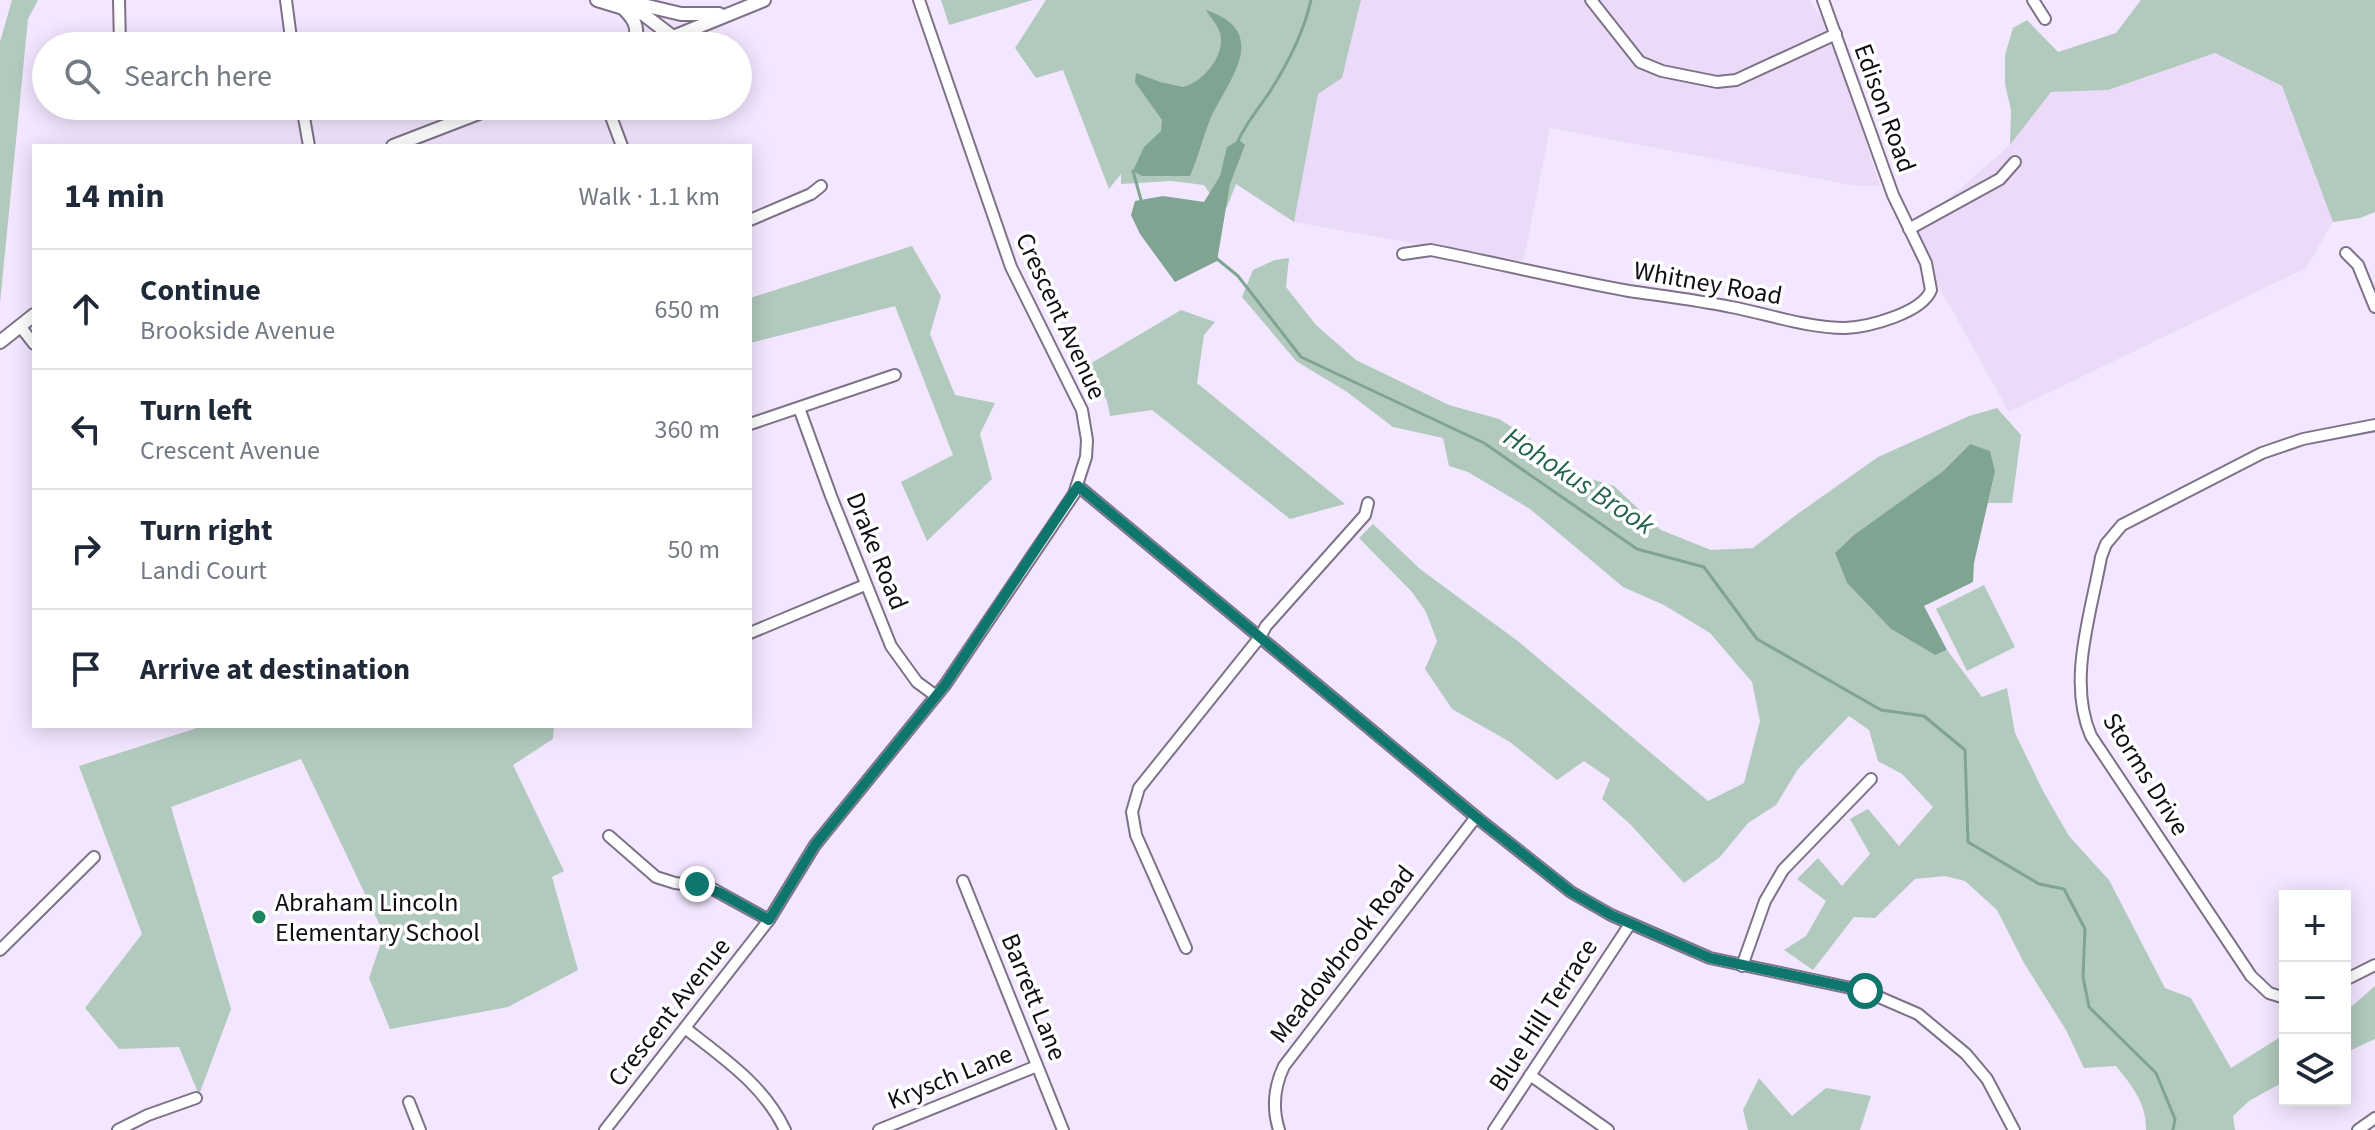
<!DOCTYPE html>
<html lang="en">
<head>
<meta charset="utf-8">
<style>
  body { margin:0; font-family:"Source Sans 3",sans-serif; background:#f6f6f7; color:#1f2937 }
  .controls { position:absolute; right:24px; bottom:24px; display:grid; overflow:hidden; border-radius:0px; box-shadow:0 4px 20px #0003 }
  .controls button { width:72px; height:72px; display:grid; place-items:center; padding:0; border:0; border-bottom:2px solid #e0e1e3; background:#fff; color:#1f2937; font:40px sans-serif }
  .stop { position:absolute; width:24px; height:24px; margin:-18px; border:6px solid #0f766e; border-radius:50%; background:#fff }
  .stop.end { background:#0f766e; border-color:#fff; box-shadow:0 2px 8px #0008 }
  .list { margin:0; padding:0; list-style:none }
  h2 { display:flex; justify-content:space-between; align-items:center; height:104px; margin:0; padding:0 32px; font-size:34px }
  h2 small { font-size:26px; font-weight:400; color:#747a83 }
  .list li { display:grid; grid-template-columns:52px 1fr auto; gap:24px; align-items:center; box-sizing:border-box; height:120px; padding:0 32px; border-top:2px solid #e0e1e3 }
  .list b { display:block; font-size:30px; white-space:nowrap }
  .list p { margin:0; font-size:26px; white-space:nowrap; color:#747a83 }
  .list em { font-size:26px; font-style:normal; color:#747a83 }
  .icon { flex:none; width:44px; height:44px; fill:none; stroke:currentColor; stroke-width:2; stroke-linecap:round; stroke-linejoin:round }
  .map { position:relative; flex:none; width:2375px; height:1130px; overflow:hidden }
  .search { position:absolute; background:#fff; box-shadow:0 4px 20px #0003; left:32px; top:32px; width:720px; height:88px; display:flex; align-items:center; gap:20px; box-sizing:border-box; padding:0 28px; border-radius:44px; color:#747a83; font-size:30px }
  .panel { position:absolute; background:#fff; box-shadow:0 4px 20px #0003; left:32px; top:144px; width:720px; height:584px; border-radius:0px }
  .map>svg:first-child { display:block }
  .built { fill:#ebdbf9 }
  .green { fill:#b2c9be }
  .water { fill:#80a492 }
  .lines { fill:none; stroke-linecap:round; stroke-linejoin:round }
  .stream { stroke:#80a492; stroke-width:3 }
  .minor-casing { stroke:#7d7288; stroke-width:14 }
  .major-casing { stroke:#7d7288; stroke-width:16 }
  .minor { stroke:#fff; stroke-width:10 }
  .major { stroke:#fff; stroke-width:12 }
  .route { stroke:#0f766e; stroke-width:10 }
  .poi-dot { fill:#1d8560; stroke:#fff; stroke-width:3 }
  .labels { text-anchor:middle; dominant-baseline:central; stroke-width:7; stroke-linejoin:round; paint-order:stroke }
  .street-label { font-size:26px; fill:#120d15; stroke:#fff }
  .poi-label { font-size:26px; fill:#120d15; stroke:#fff; text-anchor:start }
  .water-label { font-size:28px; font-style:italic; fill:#24644b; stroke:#fff }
</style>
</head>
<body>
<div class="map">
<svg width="2375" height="1130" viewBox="0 0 2375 1130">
  <rect width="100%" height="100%" fill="#f3e7ff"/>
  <g class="built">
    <polygon points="1361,0 1810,0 1816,11 1827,23 1880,186 1856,186 1550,128 1523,263 1294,222 1318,93 1342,78"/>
    <polygon points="2214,53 2282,86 2333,222 2306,268 2009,412 1909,233 2010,145 2051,92 2108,90"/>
  </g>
  <g class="green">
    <polygon points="12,0 38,0 28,19 0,303 0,42"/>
    <polygon points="941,0 1033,0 949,25"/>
    <polygon points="1046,0 1361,0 1342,78 1318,94 1294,222 1236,184 1227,207 1211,195 1204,185 1171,181 1121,184 1121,174 1109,189 1063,70 1036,78 1015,48"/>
    <polygon points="2141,0 2375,0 2375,212 2360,218 2333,222 2282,86 2215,53 2108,90 2051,92 2010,145 2011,110 2005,84 2005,55 2013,28 2027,20 2058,52 2116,33"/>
    <polygon points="912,246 941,296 930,334 955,395 995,403 980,434 992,479 927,541 901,482 953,455 895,306 750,343 750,298"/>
    <path d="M1289,258L1286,287L1316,325L1356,360L1449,405L1499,419L1531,439L1539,463L1614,486L1661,530L1711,550L1753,548L1796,515L1878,457L1969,416L1997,408L2021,435L2012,503H1988L1995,472L1970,444L1942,472L1835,553L1847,583L1891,629L1935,655L1947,650L1982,697L2007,688L2015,733L2043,791L2069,836L2109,880L2165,988L2191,998L2231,1068L2285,1034V1081L2249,1101L2233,1116L2235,1130H2146C2147,1104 2132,1086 2116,1066L2084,1068L2066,1030L2024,963L1997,910L1965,881L1945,876L1915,879L1875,918L1854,917L1813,970L1784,950L1806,936L1826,901L1797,879L1818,858L1842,886L1870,854L1850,819L1868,809L1899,846L1933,807L1902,774L1878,761L1869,730L1849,716L1798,769L1776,805L1748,823L1720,857L1684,883L1631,825L1602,799L1610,779L1584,761L1557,780L1510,742L1452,709L1425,669L1437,641L1426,612L1412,592L1359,538L1373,524L1420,569L1519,642L1708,801L1744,783L1760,721L1752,682L1710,633L1664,605L1623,587L1530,509L1468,472L1449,466L1443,438L1393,427L1347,392L1296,361L1242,297L1253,270L1275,260Z"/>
    <polygon points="1181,310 1215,322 1204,335 1197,383 1345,504 1290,519 1152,410 1110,416 1107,401 1088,365"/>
    <polygon points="1984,585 2015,647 1967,671 1936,609"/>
    <polygon points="203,726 554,726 553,739 513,765 564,871 552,877 578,970 508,1007 390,1029 369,978 384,934 301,759 171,807 231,1009 199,1095 179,1047 119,1049 85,1008 142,934 79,766"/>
    <polygon points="2375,986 2375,1039 2345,1053 2345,1012"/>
    <polygon points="1759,1078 1792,1116 1826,1088 1871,1096 1860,1130 1748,1130 1743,1110"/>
  </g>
  <g class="water">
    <path d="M1206,10C1274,33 1226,82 1209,122C1202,140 1198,158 1190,176H1142L1133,171L1144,147L1161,131L1162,120L1135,82L1136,73L1160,82L1183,87C1203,82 1226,55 1220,33C1218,25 1210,17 1206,10Z"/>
    <polygon points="1239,140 1245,145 1230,184 1217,261 1175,282 1140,234 1131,215 1135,201 1163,196 1204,202 1220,176 1227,147"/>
    <polygon points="1970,444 1990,451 1995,472 1974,563 1973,582 1924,606 1947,650 1935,655 1891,629 1847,583 1835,553 1854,535 1942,472"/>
  </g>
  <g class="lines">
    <g class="stream">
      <path d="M1238,141C1246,123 1258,109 1269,93C1287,65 1304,32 1311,0"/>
      <polyline points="1133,171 1141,200"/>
      <polyline points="1216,258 1238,276 1301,357 1484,443 1637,549 1704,567 1757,639 1881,710 1924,716 1965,750 1968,842 2039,884 2064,889 2085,929 2083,977 2089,1007 2156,1073 2175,1119 2173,1130"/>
    </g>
    <g class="minor-casing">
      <g id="minor">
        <polyline points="119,0 120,46"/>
        <polyline points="286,0 292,46"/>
        <polyline points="1591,0 1640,62 1662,71 1717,82 1736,80 1836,34"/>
        <polyline points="2033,0 2045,19"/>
        <polyline points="302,106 309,146"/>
        <polyline points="607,106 622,146"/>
        <polyline points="750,220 811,194 821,186"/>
        <polyline points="1909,229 2000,179 2015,162"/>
        <polyline points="2346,253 2358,265 2375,307"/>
        <path d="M1403,254L1431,250C1497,263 1562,279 1629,291C1663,296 1697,300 1731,307C1768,314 1807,328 1845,328C1869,327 1922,313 1931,290L1926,263L1893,195L1823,0"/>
        <polyline points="20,326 34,344"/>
        <polyline points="799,408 831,496 891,646 917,682 936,696"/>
        <polyline points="750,424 895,375"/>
        <polyline points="1078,486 1476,817 1571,892 1611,915 1710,958 1865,991 1918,1014 1966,1054 1987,1079 2014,1130"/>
        <polyline points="750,633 865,585"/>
        <polyline points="609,836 656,877 675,883 709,887 769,920"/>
        <polyline points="963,881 1063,1130"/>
        <polyline points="1186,948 1136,835 1132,812 1139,788 1260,637 1266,626 1365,515 1368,503"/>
        <polyline points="0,950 94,857"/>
        <polyline points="1742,966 1765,901 1783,870 1871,779"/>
        <polyline points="2345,980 2375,965"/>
        <path d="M2285,998L2269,993L2251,976L2091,736C2067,681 2091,614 2101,557L2106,544L2122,525L2262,453L2303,439L2375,425"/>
        <path d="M685,1028C723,1058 764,1085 785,1130"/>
        <polyline points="1530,1075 1608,1130"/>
        <polyline points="409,1102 420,1130"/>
        <polyline points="118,1130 148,1115 196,1098"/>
        <polyline points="605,1130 769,920 815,845 945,685 1074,494 1086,457 1087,440 1082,410 1011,267 919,0"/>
        <polyline points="879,1130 1037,1066"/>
        <path d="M1279,1130C1272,1108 1274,1087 1284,1066L1476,817"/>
        <polyline points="1494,1130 1630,924"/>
        <polyline points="2358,1130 2375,1118"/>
      </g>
    </g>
    <g class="major-casing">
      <g id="major">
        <polyline points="597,0 643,14 673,37"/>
        <polyline points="614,4 626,1 681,14 719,14"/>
        <path d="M625,10C636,21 640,31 632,46"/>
        <polyline points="651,46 764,0"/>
        <polyline points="393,146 497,106"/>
        <polyline points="0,342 34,315"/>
      </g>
    </g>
    <use href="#minor" class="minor"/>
    <use href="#major" class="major"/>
  </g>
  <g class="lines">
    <polyline class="route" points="697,884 720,893 769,920 815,845 945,685 1078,486 1476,817 1571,892 1611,915 1710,958 1865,991"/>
  </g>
  <circle class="poi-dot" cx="259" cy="917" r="8"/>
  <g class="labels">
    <g class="street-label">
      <text transform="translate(1885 108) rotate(70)">Edison Road</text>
      <text transform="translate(1708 283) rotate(10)">Whitney Road</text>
      <text transform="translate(1061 316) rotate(65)">Crescent Avenue</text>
      <text transform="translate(877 551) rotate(68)">Drake Road</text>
      <text transform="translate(2146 774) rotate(58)">Storms Drive</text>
      <text transform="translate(1342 954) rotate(-52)">Meadowbrook Road</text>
      <text transform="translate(1034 997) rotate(68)">Barrett Lane</text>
      <text transform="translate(669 1012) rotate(-52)">Crescent Avenue</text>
      <text transform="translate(1543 1015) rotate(-57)">Blue Hill Terrace</text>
      <text transform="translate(950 1077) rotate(-22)">Krysch Lane</text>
    </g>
    <g class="poi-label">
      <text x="275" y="902">Abraham Lincoln<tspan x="275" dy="30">Elementary School</tspan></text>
    </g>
    <g class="water-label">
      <text transform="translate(1579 481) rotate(33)">Hohokus Brook</text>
    </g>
  </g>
</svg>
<div class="controls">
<button>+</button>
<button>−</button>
<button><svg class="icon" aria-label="layers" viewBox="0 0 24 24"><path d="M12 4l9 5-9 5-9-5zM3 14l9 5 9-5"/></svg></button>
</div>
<div class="stop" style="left:1865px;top:991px"></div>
<div class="stop end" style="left:697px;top:884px"></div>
<div class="search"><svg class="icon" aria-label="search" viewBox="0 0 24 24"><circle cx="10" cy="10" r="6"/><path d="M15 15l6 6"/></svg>Search here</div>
<section class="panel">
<h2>14 min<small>Walk · 1.1 km</small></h2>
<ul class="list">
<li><svg class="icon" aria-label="ahead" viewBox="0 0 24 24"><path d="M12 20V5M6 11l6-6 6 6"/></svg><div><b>Continue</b><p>Brookside Avenue</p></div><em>650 m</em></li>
<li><svg class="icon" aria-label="left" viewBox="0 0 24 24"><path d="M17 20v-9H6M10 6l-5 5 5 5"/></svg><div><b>Turn left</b><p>Crescent Avenue</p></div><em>360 m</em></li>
<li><svg class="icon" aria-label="right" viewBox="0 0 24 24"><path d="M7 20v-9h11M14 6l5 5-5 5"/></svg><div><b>Turn right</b><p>Landi Court</p></div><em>50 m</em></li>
<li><svg class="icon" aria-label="arrive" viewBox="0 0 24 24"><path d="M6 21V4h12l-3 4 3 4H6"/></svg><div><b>Arrive at destination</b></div></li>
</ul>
</section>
</div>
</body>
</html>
